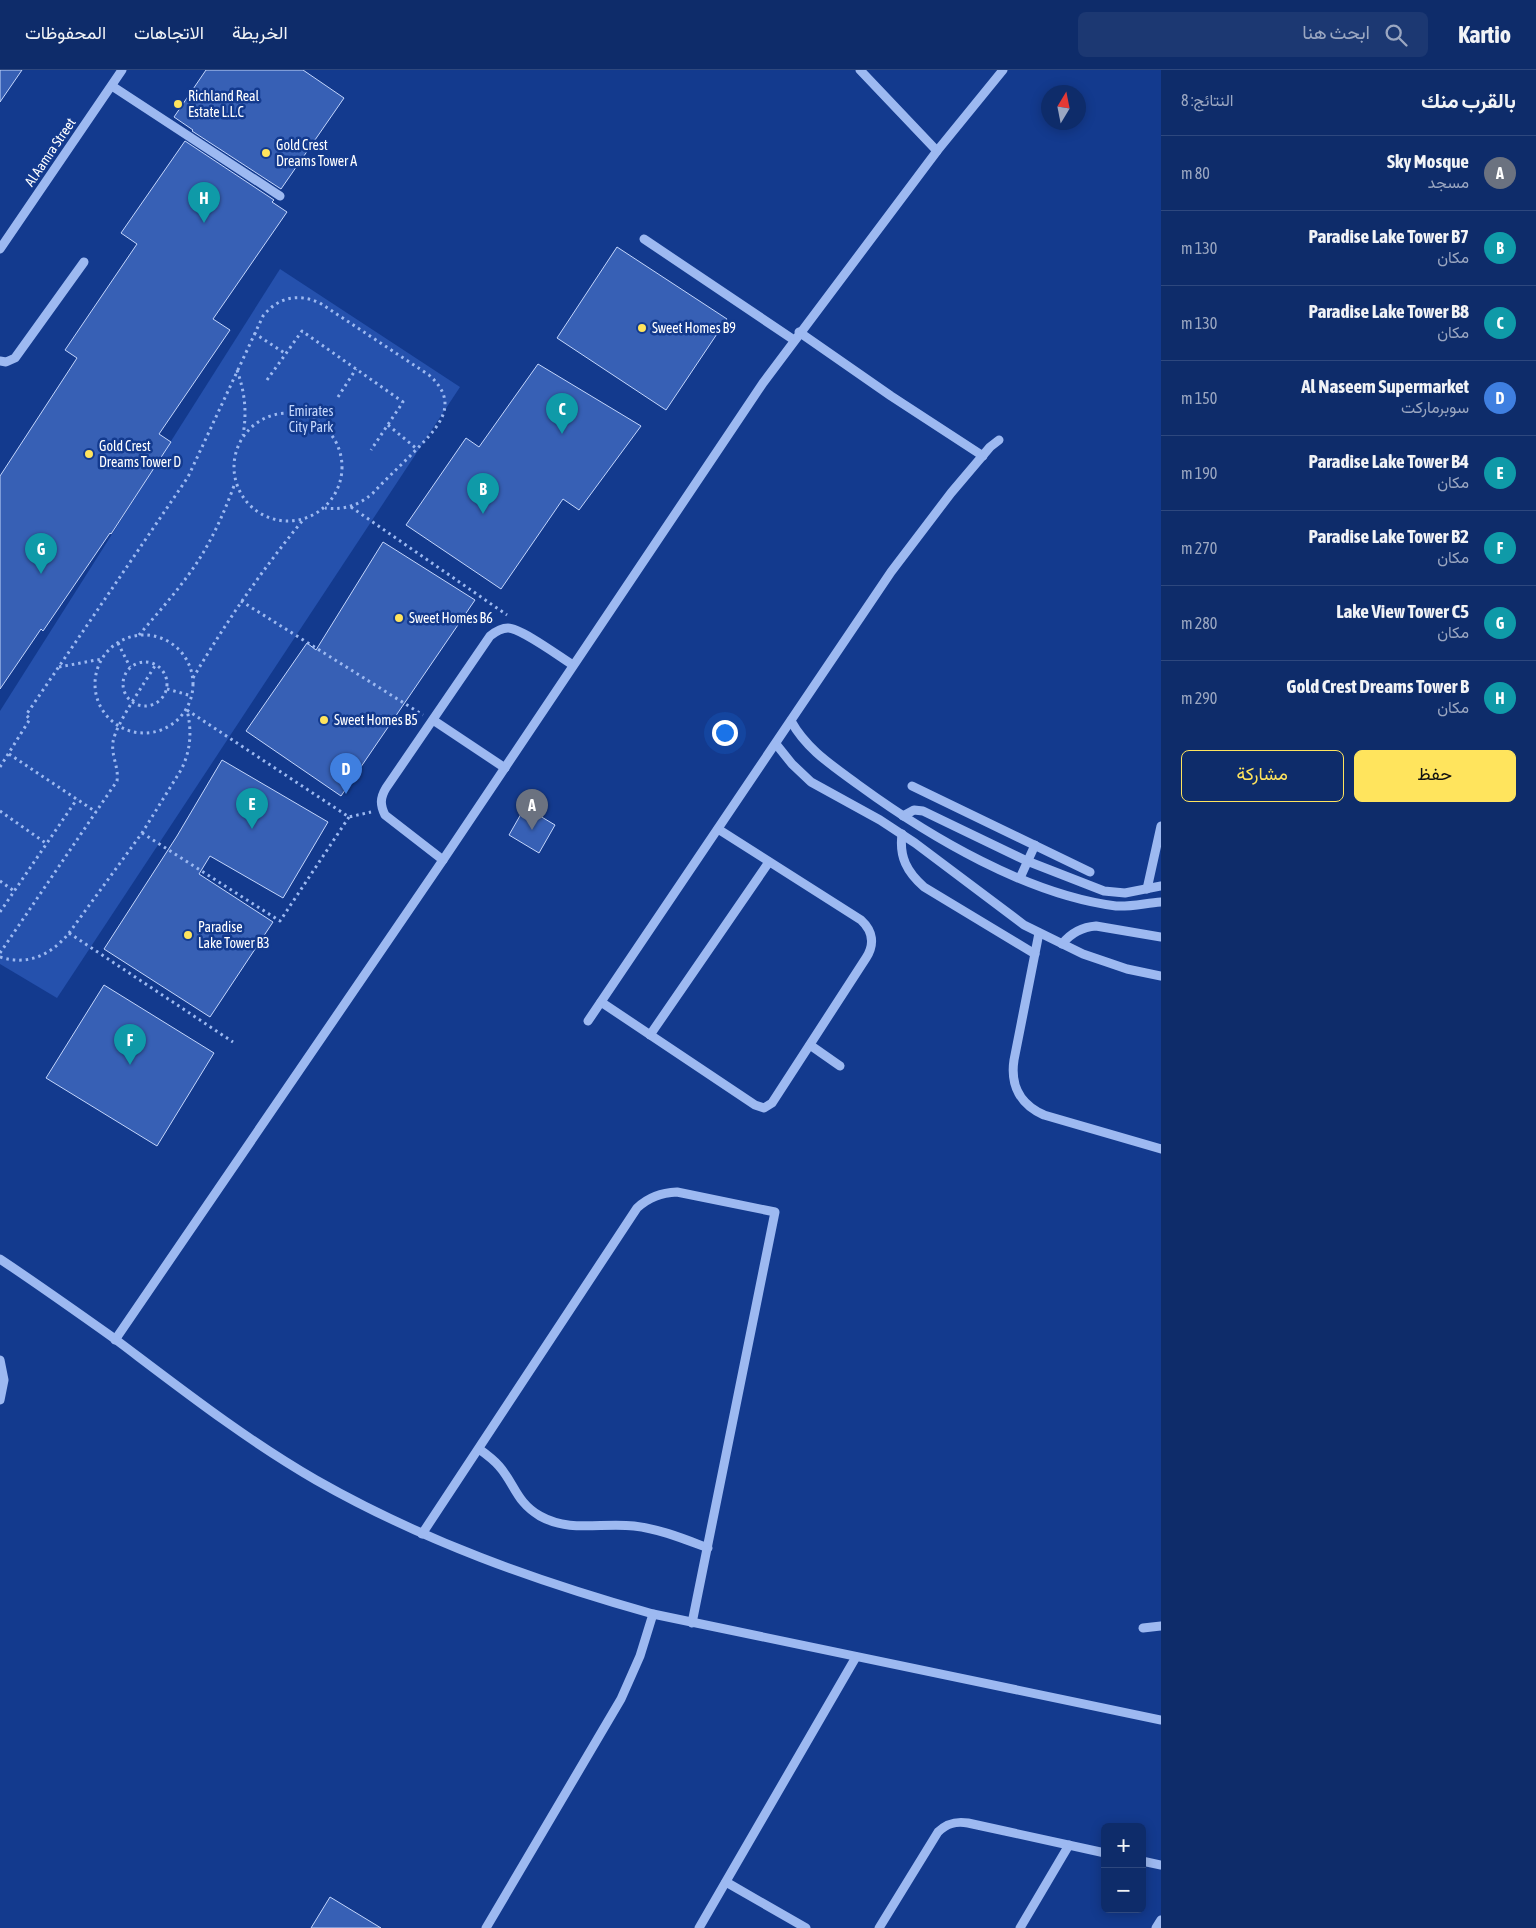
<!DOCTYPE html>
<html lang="ar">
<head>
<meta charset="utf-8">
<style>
  body { margin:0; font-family:"Asap Condensed",Vazirmatn,sans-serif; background:#1c3872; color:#f1f3f6; direction:rtl }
  .controls { position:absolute; right:15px; bottom:15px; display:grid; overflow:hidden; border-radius:8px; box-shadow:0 2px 12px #0003 }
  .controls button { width:45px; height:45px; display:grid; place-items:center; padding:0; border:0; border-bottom:1px solid #2e487e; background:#0e2c6a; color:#f1f3f6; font:25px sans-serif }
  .compass { position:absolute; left:1041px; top:15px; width:45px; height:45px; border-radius:50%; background:#0e2c6a; box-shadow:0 2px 12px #0003; rotate:10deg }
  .you { position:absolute; left:724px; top:662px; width:18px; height:18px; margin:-12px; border:4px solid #fff; border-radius:50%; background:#1a73e8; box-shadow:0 0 0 8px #1a73e833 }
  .badge { display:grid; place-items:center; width:32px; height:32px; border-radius:50%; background:#ffe45d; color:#fff; font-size:16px; font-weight:700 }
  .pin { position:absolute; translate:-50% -41px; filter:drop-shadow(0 1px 2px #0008) }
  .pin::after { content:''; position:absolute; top:26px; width:18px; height:15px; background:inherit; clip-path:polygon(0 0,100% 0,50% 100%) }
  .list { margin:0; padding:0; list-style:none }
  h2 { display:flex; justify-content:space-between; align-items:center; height:65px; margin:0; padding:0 20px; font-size:21px }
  h2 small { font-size:16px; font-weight:400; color:#9ba7c1 }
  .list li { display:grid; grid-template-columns:32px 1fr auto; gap:15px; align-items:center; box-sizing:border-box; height:75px; padding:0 20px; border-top:1px solid #2e487e }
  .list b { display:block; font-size:19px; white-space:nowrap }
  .list p { margin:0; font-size:16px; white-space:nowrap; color:#9ba7c1 }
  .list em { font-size:16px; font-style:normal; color:#9ba7c1 }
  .actions { display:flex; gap:10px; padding:15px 20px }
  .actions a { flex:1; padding:11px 0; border:1px solid #ffe45d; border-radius:8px; text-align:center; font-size:18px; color:#ffe45d }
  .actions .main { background:#ffe45d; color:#111 }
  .icon { flex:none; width:28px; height:28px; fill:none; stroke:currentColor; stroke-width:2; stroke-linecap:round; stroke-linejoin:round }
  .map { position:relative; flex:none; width:1161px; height:1858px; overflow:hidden; direction:ltr }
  header { display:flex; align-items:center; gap:30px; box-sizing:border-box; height:70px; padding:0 25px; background:#0e2c6a; border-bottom:1px solid #2e487e }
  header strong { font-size:24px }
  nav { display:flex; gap:28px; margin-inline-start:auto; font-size:18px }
  .search { width:350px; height:45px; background:#1c3872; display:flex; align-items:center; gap:12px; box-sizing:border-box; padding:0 18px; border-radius:8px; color:#9ba7c1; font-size:19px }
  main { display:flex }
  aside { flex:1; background:#0e2c6a }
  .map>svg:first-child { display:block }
  .green { fill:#2551ad }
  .building { fill:#3760b5; stroke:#c4d6fc }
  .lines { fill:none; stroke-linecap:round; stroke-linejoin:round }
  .path { stroke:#9db9f1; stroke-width:3; stroke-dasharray:2.5 4; stroke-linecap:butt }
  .minor { stroke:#9db9f1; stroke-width:9 }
  .poi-dot { fill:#ffe45d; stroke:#133a8e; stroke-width:2 }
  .labels { text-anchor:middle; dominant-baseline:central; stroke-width:5; stroke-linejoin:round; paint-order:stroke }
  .poi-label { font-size:14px; fill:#fff; stroke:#133a8e; text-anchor:start }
  .street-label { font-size:14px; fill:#fff; stroke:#133a8e }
  .park-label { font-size:14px; fill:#c4d6fc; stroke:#133a8e }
</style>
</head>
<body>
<header>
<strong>Kartio</strong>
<div class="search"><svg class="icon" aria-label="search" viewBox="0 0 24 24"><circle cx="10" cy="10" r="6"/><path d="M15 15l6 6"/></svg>ابحث هنا</div>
<nav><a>الخريطة</a><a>الاتجاهات</a><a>المحفوظات</a></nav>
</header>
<main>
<aside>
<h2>بالقرب منك<small>النتائج: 8</small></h2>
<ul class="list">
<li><span class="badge" style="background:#6b7280">A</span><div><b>Sky Mosque</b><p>مسجد</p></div><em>80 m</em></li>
<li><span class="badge" style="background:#0f9aa8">B</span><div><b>Paradise Lake Tower B7</b><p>مكان</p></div><em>130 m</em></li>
<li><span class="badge" style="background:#0f9aa8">C</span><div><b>Paradise Lake Tower B8</b><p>مكان</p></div><em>130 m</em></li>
<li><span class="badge" style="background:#3f7fe0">D</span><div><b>Al Naseem Supermarket</b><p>سوبرماركت</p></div><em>150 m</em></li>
<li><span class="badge" style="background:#0f9aa8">E</span><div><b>Paradise Lake Tower B4</b><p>مكان</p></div><em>190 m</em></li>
<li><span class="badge" style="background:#0f9aa8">F</span><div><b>Paradise Lake Tower B2</b><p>مكان</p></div><em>270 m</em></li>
<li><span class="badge" style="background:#0f9aa8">G</span><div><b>Lake View Tower C5</b><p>مكان</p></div><em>280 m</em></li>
<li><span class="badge" style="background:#0f9aa8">H</span><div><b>Gold Crest Dreams Tower B</b><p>مكان</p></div><em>290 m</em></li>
</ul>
<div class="actions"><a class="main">حفظ</a><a>مشاركة</a></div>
</aside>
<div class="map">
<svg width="1161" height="1858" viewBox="0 0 1161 1858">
  <rect width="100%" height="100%" fill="#133a8e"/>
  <polygon class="green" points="280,199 460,317 57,928 0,894 0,641"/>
  <g class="building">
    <polygon points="0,0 22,0 0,32"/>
    <polygon points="206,0 303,0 344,28 281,119 192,61 193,60 174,47"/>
    <polygon points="185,71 274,130 272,132 287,142 213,249 230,260 159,364 171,372 111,464 110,463 43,561 41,559 0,619 0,406 77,288 65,280 137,174 121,163"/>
    <polygon points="617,177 727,249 666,340 557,268"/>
    <polygon points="538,294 641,356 579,440 563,429 501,519 406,455 466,368 479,377"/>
    <polygon points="383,472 475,530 341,726 246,661 307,573 316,580"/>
    <polygon points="222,690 328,752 283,828 210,786 199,804 273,852 210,947 104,879 177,766"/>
    <polygon points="525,737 555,755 539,783 509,765"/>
    <polygon points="104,915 214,983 157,1076 46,1008"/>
    <polygon points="330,1827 381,1858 311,1858"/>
  </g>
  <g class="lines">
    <g class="path">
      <polyline points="254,263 286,284"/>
      <path d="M237,300C245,323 247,342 243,365"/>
      <polyline points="267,310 302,261 403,332 371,380"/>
      <polyline points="338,327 356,299"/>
      <circle cx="288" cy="397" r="54"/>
      <polyline points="388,355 417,379"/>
      <polyline points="351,437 507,545"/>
      <polyline points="241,531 423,645"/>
      <path d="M139,565C161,539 185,513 203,483C216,461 226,438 235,413"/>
      <circle cx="144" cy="614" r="49"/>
      <polyline points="118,573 130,597"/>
      <circle cx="145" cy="614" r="22"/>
      <polyline points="59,597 102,589"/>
      <path d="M193,608C226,552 262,500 303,450"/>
      <polyline points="167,619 192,626"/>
      <polyline points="187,640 349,747 371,742"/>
      <polyline points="9,684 96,742"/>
      <path d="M0,697L30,649L26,645L188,407L263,246C278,227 298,223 320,233L429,305C464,336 434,361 411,385C398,398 385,410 373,423C358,436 344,440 325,438"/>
      <polyline points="0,741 47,774"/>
      <polyline points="142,763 280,851 349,747"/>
      <polyline points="0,811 14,821"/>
      <polyline points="0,842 77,729"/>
      <polyline points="69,863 233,972"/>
      <path d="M0,883L117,711C119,697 111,686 113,672C116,653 145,613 156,594"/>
      <path d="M0,887C28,896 51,885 69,863L142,763L181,700C191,680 192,661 187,640"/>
    </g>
    <g class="minor">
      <polyline points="860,0 937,81"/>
      <polyline points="112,16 280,126"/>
      <polyline points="644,169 794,270"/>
      <polyline points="0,179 122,0"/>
      <polyline points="799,262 891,326 983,386"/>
      <polyline points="0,291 6,292 15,288 84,192"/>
      <polyline points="433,650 505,698"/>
      <path d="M791,651C807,680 833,696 860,716C930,767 1028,825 1116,836C1131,837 1146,833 1161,832"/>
      <polyline points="776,674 792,694 811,712 880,750 915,773 1024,855 1083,884 1127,899 1161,906"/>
      <polyline points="912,716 1090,802"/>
      <polyline points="903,746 914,740 923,741 1027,791 1104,821 1125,823 1161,816"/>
      <path d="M902,764C899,787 907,802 924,817L1035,884"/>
      <path d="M443,790L385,745C380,735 380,728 386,718L490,566C495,562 501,558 508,558C521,558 560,587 573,595"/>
      <polyline points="1020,808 1035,775"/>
      <polyline points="1147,819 1161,756"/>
      <path d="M1039,863L1014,990C1010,1016 1021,1035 1044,1045L1161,1079"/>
      <path d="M1062,874C1071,863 1081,857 1096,856L1161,867"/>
      <path d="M601,932L755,1035L764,1038L772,1033L866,888C875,874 873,861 861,850L718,759"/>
      <polyline points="588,951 891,502 951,423 990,377 999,370"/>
      <polyline points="650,965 769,792"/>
      <polyline points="810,975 840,996"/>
      <path d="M0,1189C39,1215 77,1242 115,1269C180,1318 245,1369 316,1410C423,1471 536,1511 653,1544L1161,1650"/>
      <polyline points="115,1270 443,790 763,313 937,81 1003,0"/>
      <polyline points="0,1290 4,1310 0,1330"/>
      <path d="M479,1379C486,1384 493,1389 499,1396C515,1414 516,1432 540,1446C570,1463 602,1452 634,1456C660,1459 684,1469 708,1478"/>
      <path d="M422,1464L637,1138C649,1127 661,1123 677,1122L775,1142L692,1553"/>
      <polyline points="1143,1558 1161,1556"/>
      <polyline points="1142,1791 1161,1795"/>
      <polyline points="726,1812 806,1858"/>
      <polyline points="486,1858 621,1629 640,1586 653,1544"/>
      <polyline points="699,1858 856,1587"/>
      <path d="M879,1858L938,1762C947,1753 956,1751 968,1753L1105,1783"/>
      <polyline points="1020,1858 1069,1775"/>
      <polyline points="1156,1858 1161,1850"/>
    </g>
  </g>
  <g class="poi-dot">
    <circle cx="178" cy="34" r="5"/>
    <circle cx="266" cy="83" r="5"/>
    <circle cx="642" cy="258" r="5"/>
    <circle cx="89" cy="384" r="5"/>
    <circle cx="399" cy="548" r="5"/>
    <circle cx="324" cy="650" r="5"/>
    <circle cx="188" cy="865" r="5"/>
  </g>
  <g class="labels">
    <g class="poi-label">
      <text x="188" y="26">Richland Real<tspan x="188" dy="16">Estate L.L.C</tspan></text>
      <text x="276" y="75">Gold Crest<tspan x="276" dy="16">Dreams Tower A</tspan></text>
      <text x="652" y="258">Sweet Homes B9</text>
      <text x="99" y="376">Gold Crest<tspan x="99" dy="16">Dreams Tower D</tspan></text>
      <text x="409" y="548">Sweet Homes B6</text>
      <text x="334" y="650">Sweet Homes B5</text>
      <text x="198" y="857">Paradise<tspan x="198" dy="16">Lake Tower B3</tspan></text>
    </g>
    <g class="street-label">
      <text transform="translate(50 82) rotate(-56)">Al Aamra Street</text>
    </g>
    <g class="park-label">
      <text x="311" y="341">Emirates<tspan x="311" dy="16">City Park</tspan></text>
    </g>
  </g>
</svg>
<div class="controls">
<button>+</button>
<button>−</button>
</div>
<svg class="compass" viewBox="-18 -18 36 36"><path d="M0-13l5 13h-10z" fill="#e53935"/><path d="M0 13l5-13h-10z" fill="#9ba7c1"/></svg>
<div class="you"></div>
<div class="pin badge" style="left:532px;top:760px;background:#6b7280">A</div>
<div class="pin badge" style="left:483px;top:444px;background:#0f9aa8">B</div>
<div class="pin badge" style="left:562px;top:364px;background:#0f9aa8">C</div>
<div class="pin badge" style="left:346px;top:724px;background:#3f7fe0">D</div>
<div class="pin badge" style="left:252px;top:759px;background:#0f9aa8">E</div>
<div class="pin badge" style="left:130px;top:995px;background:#0f9aa8">F</div>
<div class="pin badge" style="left:41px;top:504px;background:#0f9aa8">G</div>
<div class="pin badge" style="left:204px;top:153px;background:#0f9aa8">H</div>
</div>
</main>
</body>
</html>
